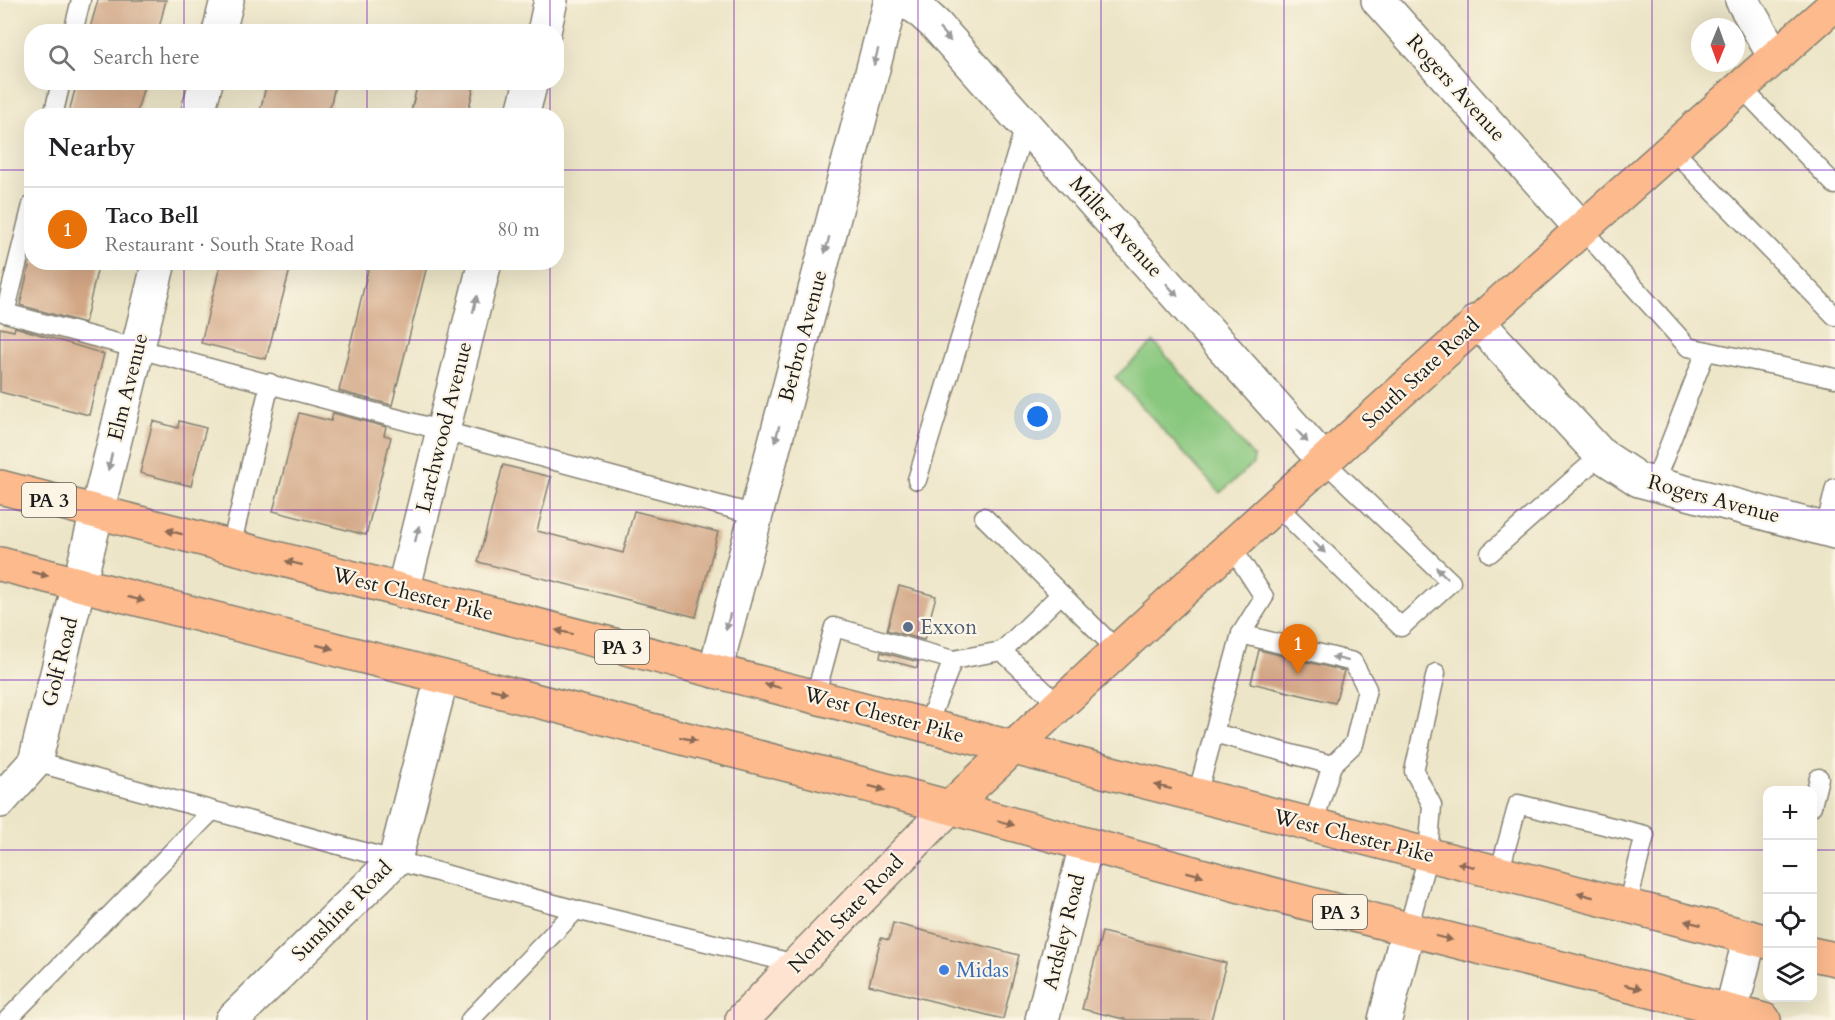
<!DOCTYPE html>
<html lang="en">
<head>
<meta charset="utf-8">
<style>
  body { margin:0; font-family:Cardo,serif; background:#f6f6f6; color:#202124 }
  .controls { position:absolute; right:18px; bottom:18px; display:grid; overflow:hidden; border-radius:12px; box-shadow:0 6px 24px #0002 }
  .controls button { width:54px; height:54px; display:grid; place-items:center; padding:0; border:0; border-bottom:2px solid #e0e0e0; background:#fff; color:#202124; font:30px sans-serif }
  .compass { position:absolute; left:1691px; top:18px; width:54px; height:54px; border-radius:50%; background:#fff; box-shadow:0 6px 24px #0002; rotate:181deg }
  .you { position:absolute; left:1038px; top:417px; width:21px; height:21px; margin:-15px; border:4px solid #fff; border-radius:50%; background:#1a73e8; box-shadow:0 0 0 9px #1a73e833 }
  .badge { display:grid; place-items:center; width:39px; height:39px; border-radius:50%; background:#c8321e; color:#fff; font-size:20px; font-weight:700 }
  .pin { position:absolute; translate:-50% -50px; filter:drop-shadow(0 2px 3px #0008) }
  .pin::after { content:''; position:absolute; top:32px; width:21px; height:18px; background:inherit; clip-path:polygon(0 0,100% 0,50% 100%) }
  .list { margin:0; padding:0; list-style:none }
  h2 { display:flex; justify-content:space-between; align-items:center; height:78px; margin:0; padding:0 24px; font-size:26px }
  h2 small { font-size:20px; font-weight:400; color:#757577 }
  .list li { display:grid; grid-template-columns:39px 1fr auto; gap:18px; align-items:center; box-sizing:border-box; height:84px; padding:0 24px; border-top:2px solid #e0e0e0 }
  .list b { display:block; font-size:22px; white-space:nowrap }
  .list p { margin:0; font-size:20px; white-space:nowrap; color:#757577 }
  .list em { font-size:20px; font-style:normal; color:#757577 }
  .icon { flex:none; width:33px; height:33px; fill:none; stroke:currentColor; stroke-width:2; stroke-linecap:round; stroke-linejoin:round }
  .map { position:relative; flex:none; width:1835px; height:1020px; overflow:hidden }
  .search { position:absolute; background:#fff; box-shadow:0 6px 24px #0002; left:24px; top:24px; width:540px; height:66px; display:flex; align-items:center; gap:15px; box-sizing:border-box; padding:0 21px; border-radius:24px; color:#757577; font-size:22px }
  .panel { position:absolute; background:#fff; box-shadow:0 6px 24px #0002; left:24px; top:108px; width:540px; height:162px; border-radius:24px }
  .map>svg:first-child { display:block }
  .green { fill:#88c77e; stroke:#52724d; stroke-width:1.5 }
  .building { fill:#d3a786 }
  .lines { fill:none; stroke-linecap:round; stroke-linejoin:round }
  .service-casing { stroke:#848072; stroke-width:21 }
  .minor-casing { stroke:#848072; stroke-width:36 }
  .secondary-casing { stroke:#848072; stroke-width:36 }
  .primary-casing { stroke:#848072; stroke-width:36 }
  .service { stroke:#fff; stroke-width:18 }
  .minor { stroke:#fff; stroke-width:33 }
  .secondary { stroke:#fee3d1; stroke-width:33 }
  .primary { stroke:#fcba8d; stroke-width:33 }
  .oneway { fill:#999 }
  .oneway2 { fill:#8c6b54 }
  .grid { fill:none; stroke:#7b2cbf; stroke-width:1.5; stroke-opacity:0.55 }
  .service-dot { fill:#5c6f8a; stroke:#fcf5e5; stroke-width:2 }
  .shop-dot { fill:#3f7fe0; stroke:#fcf5e5; stroke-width:2 }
  .labels { text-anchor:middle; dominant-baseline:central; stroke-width:4.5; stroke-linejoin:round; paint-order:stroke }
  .shield { fill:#fcf5e5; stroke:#5f5d58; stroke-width:1.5 }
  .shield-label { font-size:20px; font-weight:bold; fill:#1c1c1c }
  .street-label { font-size:21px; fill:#1c1c1c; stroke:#fcf5e5 }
  .service-label { font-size:21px; fill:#4e5e75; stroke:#fcf5e5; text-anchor:start }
  .shop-label { font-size:21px; fill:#366cbe; stroke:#fcf5e5; text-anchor:start }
</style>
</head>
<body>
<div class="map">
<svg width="1835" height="1020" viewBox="0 0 1835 1020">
  <rect width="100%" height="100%" fill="#fcf5e5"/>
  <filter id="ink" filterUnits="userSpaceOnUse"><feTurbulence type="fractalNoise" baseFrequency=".0167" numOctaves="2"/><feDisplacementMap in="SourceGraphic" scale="12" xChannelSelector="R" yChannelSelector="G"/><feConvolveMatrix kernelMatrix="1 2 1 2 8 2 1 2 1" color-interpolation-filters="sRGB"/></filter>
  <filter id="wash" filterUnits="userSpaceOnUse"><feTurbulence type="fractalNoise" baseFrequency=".008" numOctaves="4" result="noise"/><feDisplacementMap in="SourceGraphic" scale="24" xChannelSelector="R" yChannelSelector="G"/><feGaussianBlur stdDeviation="1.35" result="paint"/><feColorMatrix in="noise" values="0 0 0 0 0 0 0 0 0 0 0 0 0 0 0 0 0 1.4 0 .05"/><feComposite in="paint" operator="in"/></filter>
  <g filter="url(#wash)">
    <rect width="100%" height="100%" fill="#ece5c7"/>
    <polygon class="green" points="1154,342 1254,457 1253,464 1220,493 1115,377"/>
    <g id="blocks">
      <g class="building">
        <polygon points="98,0 166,0 158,32 105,32 90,28"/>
        <polygon points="77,82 145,82 136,116 68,116"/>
        <polygon points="267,82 336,82 328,116 259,116"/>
        <polygon points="418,82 475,82 467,116 410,116"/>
        <polygon points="30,262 99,262 85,323 20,305"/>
        <polygon points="221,262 292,262 266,359 201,343"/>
        <polygon points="370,262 428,262 392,405 339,391"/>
        <polygon points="15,327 104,354 89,415 0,392 0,328 14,331"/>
        <polygon points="299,413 331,421 333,413 386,427 384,435 391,437 366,535 273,511"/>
        <polygon points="153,421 178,428 179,421 206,428 191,486 140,473"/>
        <polygon points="503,465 551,477 537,531 623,553 634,511 718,532 696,617 478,562"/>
        <polygon points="899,586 936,596 924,640 887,630"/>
        <polygon points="1259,650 1344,671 1335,703 1251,683"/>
        <polygon points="881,652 918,662 917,668 880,658"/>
        <polygon points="893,923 1019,955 1003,1019 869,985 881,938 889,940"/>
        <polygon points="1102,932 1226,963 1211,1020 1128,1020 1082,1009"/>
      </g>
    </g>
  </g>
  <g filter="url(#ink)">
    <use href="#blocks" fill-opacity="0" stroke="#848072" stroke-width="1.5"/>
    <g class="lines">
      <g class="service-casing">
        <g id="service">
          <polyline points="73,32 81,0"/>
          <polyline points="1741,87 1835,185"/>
          <polyline points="53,116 61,82"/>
          <polyline points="1672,149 1835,316"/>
          <polyline points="32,205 5,313 756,515"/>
          <polyline points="1582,229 1688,347 1835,378"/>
          <polyline points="917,480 1025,126"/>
          <polyline points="1654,484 1706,351"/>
          <polyline points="1277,506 1401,627 1451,582 1326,463"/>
          <polyline points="984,517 1117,650"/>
          <polyline points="1825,529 1835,488"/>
          <polyline points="231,547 270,383"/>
          <polyline points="1490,553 1601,455"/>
          <polyline points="1002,651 1059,705"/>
          <polyline points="815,697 834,627 953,660"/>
          <polyline points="927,726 953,660 1002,651 1061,594"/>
          <polyline points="1214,733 1332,765 1354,744 1367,689 1353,662 1241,634"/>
          <polyline points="35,762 576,910 796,964"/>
          <polyline points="1197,795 1241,634 1264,597 1231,546"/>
          <polyline points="1812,806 1819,778"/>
          <polyline points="1313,825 1332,765"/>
          <polyline points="1499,873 1518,804 1645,835 1627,906"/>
          <polyline points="1408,929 1428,855 1432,805 1414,771 1436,673"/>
          <polyline points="7,1020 212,811"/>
          <polyline points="470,1020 576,910"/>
        </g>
      </g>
      <g class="minor-casing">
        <g id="minor">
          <polyline points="899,0 916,7 936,25 1326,463"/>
          <polyline points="1378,0 1582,229"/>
          <polyline points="1742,0 1775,57"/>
          <polyline points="219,32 227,0"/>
          <polyline points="544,32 551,0"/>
          <polyline points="197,116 206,82"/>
          <polyline points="522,116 531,82"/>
          <polyline points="1477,321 1601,455 1639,480 1835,532"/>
          <polyline points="403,591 485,262"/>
          <polyline points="715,671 891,0"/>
          <polyline points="0,801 35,762 159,262"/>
          <polyline points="232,1020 395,860 442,677"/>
          <polyline points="1042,1020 1086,845"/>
          <polyline points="1385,1020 1408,929"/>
          <polyline points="1729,1020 1750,937"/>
        </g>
      </g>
      <g class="secondary-casing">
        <polyline id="secondary" points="742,1020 950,807"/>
      </g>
      <g class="primary-casing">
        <g id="primary">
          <polyline points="0,487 1768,942"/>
          <polyline points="0,564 871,786 1252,889 1764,1020"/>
          <path d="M950,807C1240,534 1536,268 1835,4"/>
          <polyline points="1812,954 1835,959"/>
        </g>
      </g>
      <use href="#service" class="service"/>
      <use href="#minor" class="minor"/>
      <use href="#secondary" class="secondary"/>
      <use href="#primary" class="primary"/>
    </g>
    <defs><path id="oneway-solid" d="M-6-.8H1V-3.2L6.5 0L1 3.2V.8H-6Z" transform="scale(1.5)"/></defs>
    <g class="oneway">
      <use href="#oneway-solid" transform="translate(945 35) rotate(48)"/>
      <use href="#oneway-solid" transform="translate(876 57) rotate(105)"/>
      <use href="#oneway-solid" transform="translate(827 245) rotate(105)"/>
      <use href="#oneway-solid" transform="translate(1172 290) rotate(48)"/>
      <use href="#oneway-solid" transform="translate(475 304) rotate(-76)"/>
      <use href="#oneway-solid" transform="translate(777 434) rotate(105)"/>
      <use href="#oneway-solid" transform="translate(1302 436) rotate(48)"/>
      <use href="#oneway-solid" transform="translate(110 462) rotate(103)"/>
      <use href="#oneway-solid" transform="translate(417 534) rotate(-76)"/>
      <use href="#oneway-solid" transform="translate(1319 547) rotate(44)"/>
      <use href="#oneway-solid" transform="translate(1442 573) rotate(-136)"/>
      <use href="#oneway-solid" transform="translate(728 622) rotate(104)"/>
      <use href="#oneway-solid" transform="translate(1340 659) rotate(-166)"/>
    </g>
    <g class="oneway2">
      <use href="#oneway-solid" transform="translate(174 532) rotate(-165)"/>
      <use href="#oneway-solid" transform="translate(294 563) rotate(-166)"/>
      <use href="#oneway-solid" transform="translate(40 574) rotate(14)"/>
      <use href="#oneway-solid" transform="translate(136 599) rotate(14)"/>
      <use href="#oneway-solid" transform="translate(564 632) rotate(-166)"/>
      <use href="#oneway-solid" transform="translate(325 647) rotate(14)"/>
      <use href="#oneway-solid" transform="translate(773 686) rotate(-166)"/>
      <use href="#oneway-solid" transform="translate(499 691) rotate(14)"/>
      <use href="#oneway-solid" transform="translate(688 739) rotate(14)"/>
      <use href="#oneway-solid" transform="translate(1163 787) rotate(-166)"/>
      <use href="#oneway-solid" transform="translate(877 788) rotate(15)"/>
      <use href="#oneway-solid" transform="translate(1006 823) rotate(15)"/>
      <use href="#oneway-solid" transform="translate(1466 865) rotate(-166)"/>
      <use href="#oneway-solid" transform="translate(1195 874) rotate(15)"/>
      <use href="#oneway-solid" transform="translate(1585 895) rotate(-165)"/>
      <use href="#oneway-solid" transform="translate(1693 923) rotate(-166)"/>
      <use href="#oneway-solid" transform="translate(1444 938) rotate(14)"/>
      <use href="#oneway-solid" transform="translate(1633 987) rotate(14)"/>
    </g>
  </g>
  <path class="grid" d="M184,0V32M367,0V32M550,0V32M734,0V1020M918,0V1020M1101,0V1020M1284,0V1020M1468,0V1020M1652,0V1020M184,82V116M367,82V116M550,82V116M0,170H32M556,170H1835M184,262V1020M367,262V1020M550,262V1020M0,340H1835M0,510H1835M0,680H1835M0,850H1768M1812,850H1835"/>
  <circle class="service-dot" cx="908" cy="627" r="6"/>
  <circle class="shop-dot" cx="944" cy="970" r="6"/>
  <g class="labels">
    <g class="shield">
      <rect x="22" y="483" width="54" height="34" rx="4.5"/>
      <rect x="595" y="630" width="54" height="34" rx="4.5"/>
      <rect x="1313" y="895" width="54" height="34" rx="4.5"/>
    </g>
    <g class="shield-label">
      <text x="49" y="500">PA 3</text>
      <text x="622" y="647">PA 3</text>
      <text x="1340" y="912">PA 3</text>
    </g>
    <g class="street-label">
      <text transform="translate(1456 88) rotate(48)">Rogers Avenue</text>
      <text transform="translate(1116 227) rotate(48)">Miller Avenue</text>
      <text transform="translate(803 336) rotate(-75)">Berbro Avenue</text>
      <text transform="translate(1421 373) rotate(-43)">South State Road</text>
      <text transform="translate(128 387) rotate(-76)">Elm Avenue</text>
      <text transform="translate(444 427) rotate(-76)">Larchwood Avenue</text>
      <text transform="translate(1714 499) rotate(15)">Rogers Avenue</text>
      <text transform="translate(413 594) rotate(14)">West Chester Pike</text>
      <text transform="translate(60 662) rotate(-76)">Golf Road</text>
      <text transform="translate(884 715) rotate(15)">West Chester Pike</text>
      <text transform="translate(1354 836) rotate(14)">West Chester Pike</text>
      <text transform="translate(342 911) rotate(-45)">Sunshine Road</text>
      <text transform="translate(846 914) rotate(-46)">North State Road</text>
      <text transform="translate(1064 932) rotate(-76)">Ardsley Road</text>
    </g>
    <g class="service-label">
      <text x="920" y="627">Exxon</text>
    </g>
    <g class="shop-label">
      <text x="956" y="970">Midas</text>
    </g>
  </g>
</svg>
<div class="controls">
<button>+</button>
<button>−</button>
<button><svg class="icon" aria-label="locate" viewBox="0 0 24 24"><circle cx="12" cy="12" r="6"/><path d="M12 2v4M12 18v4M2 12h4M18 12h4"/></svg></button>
<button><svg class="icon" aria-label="layers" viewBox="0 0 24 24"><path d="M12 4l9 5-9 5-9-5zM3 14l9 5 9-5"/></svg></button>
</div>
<svg class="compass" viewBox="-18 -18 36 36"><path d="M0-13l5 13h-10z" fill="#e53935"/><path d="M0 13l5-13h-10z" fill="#757577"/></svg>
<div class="you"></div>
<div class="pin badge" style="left:1298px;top:674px;background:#e8710a">1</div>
<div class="search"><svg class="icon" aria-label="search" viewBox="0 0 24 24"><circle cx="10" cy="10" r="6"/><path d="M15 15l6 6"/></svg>Search here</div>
<section class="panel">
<h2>Nearby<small></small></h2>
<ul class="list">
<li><span class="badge" style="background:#e8710a">1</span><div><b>Taco Bell</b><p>Restaurant · South State Road</p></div><em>80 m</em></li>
</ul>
</section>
</div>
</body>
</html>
